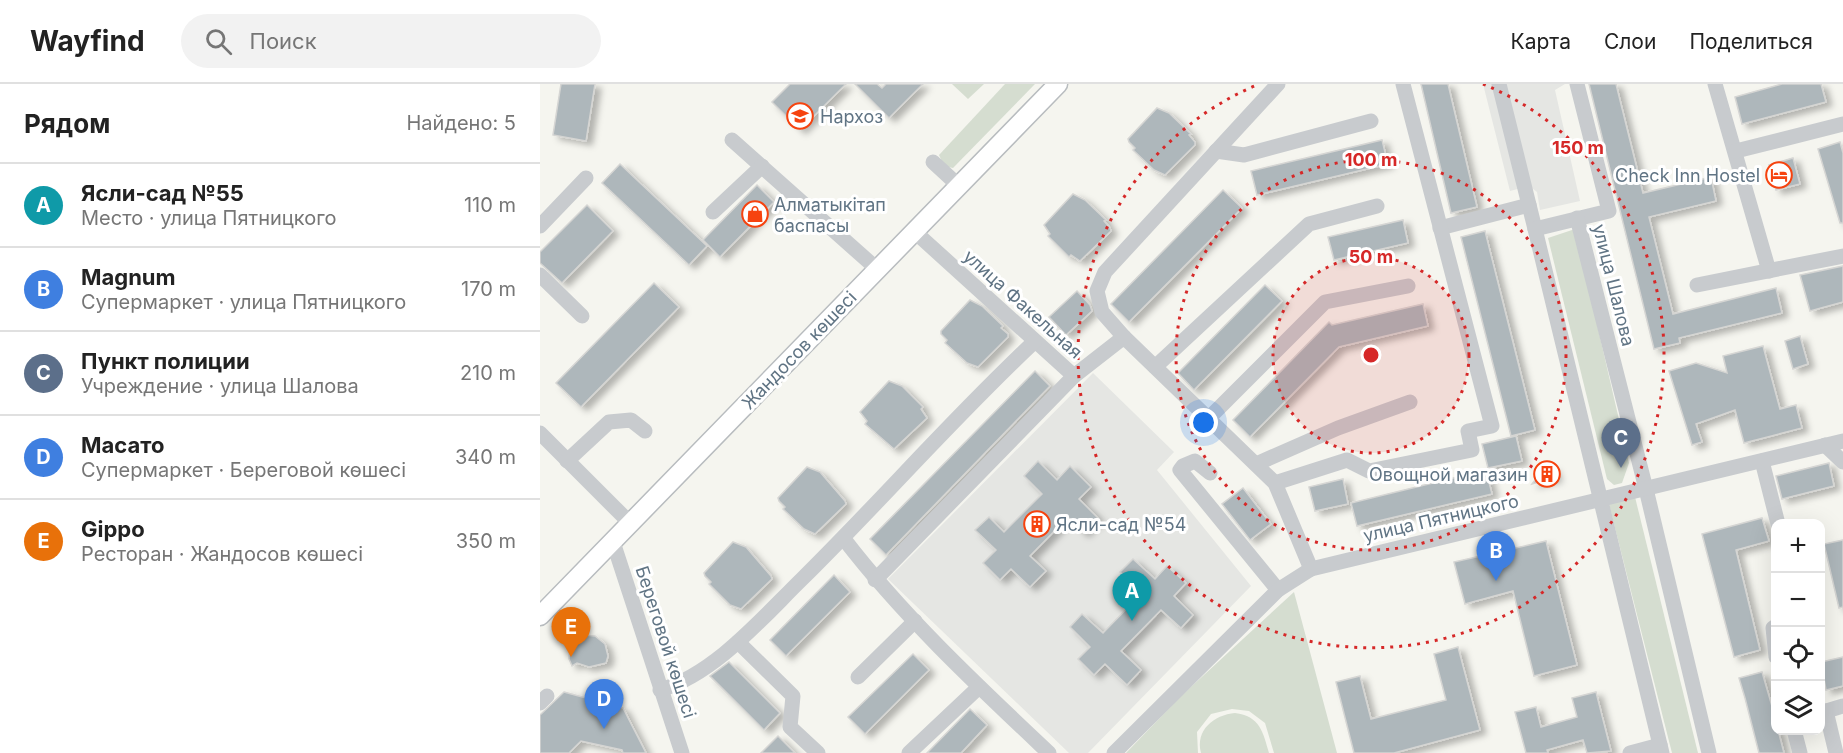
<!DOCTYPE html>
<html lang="ru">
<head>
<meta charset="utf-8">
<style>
  body { margin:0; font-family:Inter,sans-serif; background:#f2f2f2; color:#222 }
  .controls { position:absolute; right:18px; bottom:18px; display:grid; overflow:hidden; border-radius:12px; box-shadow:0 6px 24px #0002 }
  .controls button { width:54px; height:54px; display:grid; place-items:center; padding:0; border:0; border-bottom:2px solid #e0e0e0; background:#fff; color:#222; font:30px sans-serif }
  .you { position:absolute; left:664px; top:339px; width:21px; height:21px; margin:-15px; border:4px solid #fff; border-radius:50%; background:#1a73e8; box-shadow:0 0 0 9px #1a73e833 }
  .badge { display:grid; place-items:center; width:39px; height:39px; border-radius:50%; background:#0b8043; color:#fff; font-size:20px; font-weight:700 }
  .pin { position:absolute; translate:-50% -50px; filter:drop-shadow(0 2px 3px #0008) }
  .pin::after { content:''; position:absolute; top:32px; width:21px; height:18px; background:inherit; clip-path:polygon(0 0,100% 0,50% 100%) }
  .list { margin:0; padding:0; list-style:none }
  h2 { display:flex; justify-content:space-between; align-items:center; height:78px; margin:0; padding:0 24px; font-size:26px }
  h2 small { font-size:20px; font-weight:400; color:#767676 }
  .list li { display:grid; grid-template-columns:39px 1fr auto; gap:18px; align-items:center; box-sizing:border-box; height:84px; padding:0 24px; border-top:2px solid #e0e0e0 }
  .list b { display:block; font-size:22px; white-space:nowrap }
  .list p { margin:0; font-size:20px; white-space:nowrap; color:#767676 }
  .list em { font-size:20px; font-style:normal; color:#767676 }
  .icon { flex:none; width:33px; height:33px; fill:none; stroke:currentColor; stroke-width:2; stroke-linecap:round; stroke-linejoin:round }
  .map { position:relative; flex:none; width:1303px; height:669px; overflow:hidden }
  header { display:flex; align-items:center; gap:36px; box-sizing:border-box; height:84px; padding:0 30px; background:#fff; border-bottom:2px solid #e0e0e0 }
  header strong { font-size:28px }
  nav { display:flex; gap:33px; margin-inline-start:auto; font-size:21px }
  .search { width:420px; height:54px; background:#f2f2f2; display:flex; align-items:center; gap:15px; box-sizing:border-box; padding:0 21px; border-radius:33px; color:#767676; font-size:22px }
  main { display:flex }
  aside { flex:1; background:#fff }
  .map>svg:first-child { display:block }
  .built { fill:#e5e6e3 }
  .green { fill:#d5ddd0 }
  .building { fill:#aeb7bb; stroke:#d5d5d3; stroke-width:1.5; filter:url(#shadow) }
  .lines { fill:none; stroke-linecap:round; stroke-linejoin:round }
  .major-casing { stroke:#b8bcbf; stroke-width:21 }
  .minor { stroke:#c8cbce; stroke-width:15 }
  .major { stroke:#fff; stroke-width:18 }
  .ring { fill:none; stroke:#d62828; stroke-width:3; stroke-dasharray:3 6 }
  .labels { text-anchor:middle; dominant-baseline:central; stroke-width:6; stroke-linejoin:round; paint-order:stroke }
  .poi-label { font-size:18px; fill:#607484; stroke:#fff; text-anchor:start }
  .street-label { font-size:18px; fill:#607484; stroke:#fff }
  .centre { fill:#d62828; stroke:#fff; stroke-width:3 }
  .ring-label { font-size:18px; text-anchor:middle; font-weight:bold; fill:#d62828; stroke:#fff; stroke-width:6; stroke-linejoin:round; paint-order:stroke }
</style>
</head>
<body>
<header>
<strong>Wayfind</strong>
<div class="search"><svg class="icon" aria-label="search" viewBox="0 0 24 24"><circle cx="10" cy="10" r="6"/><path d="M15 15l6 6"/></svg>Поиск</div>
<nav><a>Карта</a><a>Слои</a><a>Поделиться</a></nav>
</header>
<main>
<aside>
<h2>Рядом<small>Найдено: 5</small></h2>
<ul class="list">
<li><span class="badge" style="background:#0f9aa8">A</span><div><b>Ясли-сад №55</b><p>Место · улица Пятницкого</p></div><em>110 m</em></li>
<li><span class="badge" style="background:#3f7fe0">B</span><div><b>Magnum</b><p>Супермаркет · улица Пятницкого</p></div><em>170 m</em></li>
<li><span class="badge" style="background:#5c6f8a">C</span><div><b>Пункт полиции</b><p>Учреждение · улица Шалова</p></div><em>210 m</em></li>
<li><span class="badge" style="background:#3f7fe0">D</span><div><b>Масато</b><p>Супермаркет · Береговой көшесі</p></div><em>340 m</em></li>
<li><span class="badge" style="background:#e8710a">E</span><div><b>Gippo</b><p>Ресторан · Жандосов көшесі</p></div><em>350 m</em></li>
</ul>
</aside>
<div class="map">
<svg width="1303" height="669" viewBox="0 0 1303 669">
  <defs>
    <filter id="shadow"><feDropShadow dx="6" dy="4" stdDeviation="3" flood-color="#0004"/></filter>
  </defs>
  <rect width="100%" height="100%" fill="#f5f5ef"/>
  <g class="built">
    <polygon points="943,0 1025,0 1015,6 1040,117 1000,126 997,108 989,102 970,107"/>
    <polygon points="553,289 634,368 617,386 711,502 548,669 529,669 348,495"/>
  </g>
  <g class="green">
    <polygon points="412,0 444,0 428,15"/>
    <polygon points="465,0 495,0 413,84 404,82 399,71"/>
    <polygon points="1035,145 1089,379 1082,399 1074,401 1067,395 1008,154"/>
    <polygon points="1095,413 1158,669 1132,669 1069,420"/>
    <polygon points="754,508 797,669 734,669 725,639 709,627 692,625 671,630 657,648 658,669 586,669 640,613"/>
    <path d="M695,629C720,632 723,648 729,669H661C655,646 674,631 695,629Z"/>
  </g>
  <g class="building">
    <polygon points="21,0 55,0 46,57 13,51"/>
    <polygon points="250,0 306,0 260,46 232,18"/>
    <polygon points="315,0 337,0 342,4 346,0 383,0 349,34"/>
    <polygon points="881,0 908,0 937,123 911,129"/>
    <polygon points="1049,0 1076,0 1103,109 1171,93 1176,117 1109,133 1133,230 1236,204 1242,229 1139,254 1140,259 1114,265"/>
    <polygon points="1242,0 1281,0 1286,18 1202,40 1195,13"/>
    <polygon points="617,24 629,29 651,50 649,51 655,58 655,61 625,91 614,86 593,66 595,64 589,58 588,55"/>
    <polygon points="842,56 848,80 717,111 711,87"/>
    <polygon points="1300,58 1303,69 1303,139 1300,139 1278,65"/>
    <polygon points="1253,74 1260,100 1236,106 1229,81"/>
    <polygon points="80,80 167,162 149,181 62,99"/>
    <polygon points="217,101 234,118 180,173 163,156"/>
    <polygon points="683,106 702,124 589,238 571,220"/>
    <polygon points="533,110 545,116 566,136 564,137 570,144 571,147 540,177 531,171 529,173 508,152 510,150 504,141"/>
    <polygon points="47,121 73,147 22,199 0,179 0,168"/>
    <polygon points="863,136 868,159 794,176 788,153"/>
    <polygon points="945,147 995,346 971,352 921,153"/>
    <polygon points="1303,182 1303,218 1270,227 1260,191"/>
    <polygon points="114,199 139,223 41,323 16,299"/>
    <polygon points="725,201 742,217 654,306 638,289"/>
    <polygon points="537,207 550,221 552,227 526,251 509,233"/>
    <polygon points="430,216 442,222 463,242 461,244 468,250 468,253 438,283 427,279 405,259 407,256 401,250 401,247"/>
    <polygon points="883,220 888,242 799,263 710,353 693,336 789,238 792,241"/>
    <polygon points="1260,252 1268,280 1253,285 1245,257"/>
    <polygon points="1223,262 1240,325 1256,321 1262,344 1204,359 1195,326 1156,340 1162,358 1152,361 1129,287 1156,279 1187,289 1183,272"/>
    <polygon points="495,287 510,302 346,471 330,455"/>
    <polygon points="349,297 362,302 383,323 381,325 387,334 354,365 325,340 327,337 320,328"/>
    <polygon points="976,352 982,377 948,384 942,360"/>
    <polygon points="498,377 517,396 530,382 551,403 539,415 558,434 543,449 528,433 490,472 506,487 490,503 471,485 460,496 443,479 456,466 435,446 449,433 464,448 502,410 484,392"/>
    <polygon points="1289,379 1294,402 1242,415 1236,392"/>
    <polygon points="267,383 280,388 305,417 306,420 275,450 264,445 243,425 245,423 239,417 238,414"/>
    <polygon points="1013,383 1016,394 992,400 1003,386"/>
    <polygon points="946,386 952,410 817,442 811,419"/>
    <polygon points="803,395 808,420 775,427 769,403"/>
    <polygon points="703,404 731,440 710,456 682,420"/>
    <polygon points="1222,434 1229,457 1196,466 1220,566 1194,573 1162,450"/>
    <polygon points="1303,456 1303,523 1299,524 1284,460"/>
    <polygon points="1006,457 1037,581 994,592 973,507 925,520 914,478"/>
    <polygon points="193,458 206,463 231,492 232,495 201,525 190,521 169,500 171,498 165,492 164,489"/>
    <polygon points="593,475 615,495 627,482 646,499 634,512 653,531 641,544 621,526 581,567 601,586 587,601 565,580 554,591 538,575 550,563 530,543 542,530 563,549 602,509 580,488"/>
    <polygon points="294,491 310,508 246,572 230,556"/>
    <polygon points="43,551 55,552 65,560 68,572 66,579 49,583 37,579 32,582 29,575 30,563"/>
    <polygon points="918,563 940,646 854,669 814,669 796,598 820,592 831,635 906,616 894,570"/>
    <polygon points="373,570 389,586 325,650 308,633"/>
    <polygon points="1303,573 1303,602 1286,606 1281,578"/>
    <polygon points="189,578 240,629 224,646 170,592"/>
    <polygon points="1222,588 1236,636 1236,646 1238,646 1244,669 1219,669 1205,614 1199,594"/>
    <polygon points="24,608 83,624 106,669 83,669 82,666 41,657 29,669 0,669 0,631"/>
    <polygon points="1056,608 1071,667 1047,669 1043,656 1007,666 1008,669 986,669 975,628 996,623 1001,643 1037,633 1032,614"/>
    <polygon points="430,625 447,641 421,669 387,669"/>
    <polygon points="238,652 255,669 221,669"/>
  </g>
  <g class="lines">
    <g class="major-casing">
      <polyline id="major" points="0,532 518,0"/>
    </g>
    <g class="minor">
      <polyline points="959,0 995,145"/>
      <polyline points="1037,0 1069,127 995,145 1122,669"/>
      <polyline points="1175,0 1229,187"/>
      <polyline points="192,56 337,185"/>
      <polyline points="676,67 704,71 831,37"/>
      <polyline points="1196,67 1303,40"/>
      <polyline points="393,78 419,102"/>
      <polyline points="173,128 222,82"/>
      <polyline points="1037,134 1106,405 1169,669"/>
      <polyline points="0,142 46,94"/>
      <polyline points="900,144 989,121"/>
      <polyline points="375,148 534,292 584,253 735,399 771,485"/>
      <polyline points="0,191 42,232"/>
      <polyline points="1157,201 1303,172"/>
      <polyline points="584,253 562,228 557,207 565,188 738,0"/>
      <polyline points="615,283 769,140 837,122"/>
      <polyline points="668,335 785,218 868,202"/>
      <polyline points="0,349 91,440"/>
      <polyline points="1285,361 1303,378"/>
      <polyline points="27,377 69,338 91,336 105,347"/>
      <polyline points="1222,377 1238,440"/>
      <polyline points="716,380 798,344 870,318"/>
      <polyline points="670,389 655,377 643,382 640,386 738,506"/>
      <polyline points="735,399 807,376 829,387 932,366 928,347 952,342 863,0"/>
      <path d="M304,455C364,533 437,601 509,669"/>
      <polyline points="73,458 142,669"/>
      <polyline points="335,496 534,292"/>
      <polyline points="1236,542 1233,544 1236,573"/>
      <polyline points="198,558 253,612 250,643 278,669"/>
      <polyline points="318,593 375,537"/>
      <path d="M120,606C175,590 222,534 262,495C340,418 413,334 494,258"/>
      <polyline points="0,619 7,612"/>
      <polyline points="1286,627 1296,669"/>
      <polyline points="1280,629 1303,622"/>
      <polyline points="1254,646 1260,669"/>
      <polyline points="369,669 439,603"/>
      <polyline points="574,669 738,506 771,485 1303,357"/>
      <polyline points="1090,669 1120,661"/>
    </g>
    <use href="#major" class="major"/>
  </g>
  <circle cx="831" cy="271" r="98" fill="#d62828" fill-opacity=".12"/>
  <g class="ring">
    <circle cx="831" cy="271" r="98"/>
    <circle cx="831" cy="271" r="195"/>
    <path d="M943 0A293 293 0 1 1 719 0"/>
  </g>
  <defs>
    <g id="university-ring" transform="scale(1.35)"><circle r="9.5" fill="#fff" stroke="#f6430f" stroke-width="1.5"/><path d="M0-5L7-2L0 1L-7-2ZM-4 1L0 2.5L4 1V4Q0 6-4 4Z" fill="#f6430f"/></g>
    <g id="hotel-ring" transform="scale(1.35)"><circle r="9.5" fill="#fff" stroke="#f6430f" stroke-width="1.5"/><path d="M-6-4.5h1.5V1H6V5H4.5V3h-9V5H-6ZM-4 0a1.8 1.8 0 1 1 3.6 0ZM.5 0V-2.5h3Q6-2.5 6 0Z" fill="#f6430f"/></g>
    <g id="shop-ring" transform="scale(1.35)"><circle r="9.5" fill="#fff" stroke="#f6430f" stroke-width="1.5"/><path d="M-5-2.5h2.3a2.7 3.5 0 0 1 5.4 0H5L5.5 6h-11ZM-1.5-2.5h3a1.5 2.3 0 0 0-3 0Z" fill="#f6430f"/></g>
    <g id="building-ring" transform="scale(1.35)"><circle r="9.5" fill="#fff" stroke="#f6430f" stroke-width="1.5"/><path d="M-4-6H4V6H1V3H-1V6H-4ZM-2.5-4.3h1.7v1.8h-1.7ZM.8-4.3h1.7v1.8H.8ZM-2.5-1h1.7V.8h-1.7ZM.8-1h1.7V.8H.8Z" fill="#f6430f"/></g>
  </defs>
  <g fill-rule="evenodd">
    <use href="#university-ring" x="260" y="32"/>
    <use href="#hotel-ring" x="1239" y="91"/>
    <use href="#shop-ring" x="215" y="130"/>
    <use href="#building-ring" x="1007" y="390"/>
    <use href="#building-ring" x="497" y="440"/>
  </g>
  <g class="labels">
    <g class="poi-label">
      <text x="280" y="32">Нархоз</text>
      <text x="1220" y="91" text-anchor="end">Check Inn Hostel</text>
      <text x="234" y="120">Алматыкітап<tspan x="234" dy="21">баспасы</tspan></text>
      <text x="988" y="390" text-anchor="end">Овощной магазин</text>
      <text x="516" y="440">Ясли-сад №54</text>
    </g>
    <g class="street-label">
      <text transform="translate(1074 201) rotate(76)">улица Шалова</text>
      <text transform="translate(483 220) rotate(42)">улица Факельная</text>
      <text transform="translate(259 266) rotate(-46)">Жандосов көшесі</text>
      <text transform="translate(901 434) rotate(-13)">улица Пятницкого</text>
      <text transform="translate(126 558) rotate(72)">Береговой көшесі</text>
    </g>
  </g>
  <circle cx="831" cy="271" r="9" class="centre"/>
  <g class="ring-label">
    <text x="1038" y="70">150 m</text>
    <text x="831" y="82">100 m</text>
    <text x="831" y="179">50 m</text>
  </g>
</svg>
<div class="controls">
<button>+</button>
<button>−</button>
<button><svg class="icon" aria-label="locate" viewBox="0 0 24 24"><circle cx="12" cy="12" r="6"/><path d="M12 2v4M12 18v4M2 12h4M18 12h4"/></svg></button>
<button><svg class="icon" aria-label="layers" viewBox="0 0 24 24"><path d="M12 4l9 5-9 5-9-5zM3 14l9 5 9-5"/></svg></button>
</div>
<div class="you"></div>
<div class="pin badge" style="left:592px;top:537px;background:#0f9aa8">A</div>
<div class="pin badge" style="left:956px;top:497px;background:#3f7fe0">B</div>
<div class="pin badge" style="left:1081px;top:384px;background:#5c6f8a">C</div>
<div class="pin badge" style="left:64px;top:645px;background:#3f7fe0">D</div>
<div class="pin badge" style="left:31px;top:573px;background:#e8710a">E</div>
</div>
</main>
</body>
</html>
